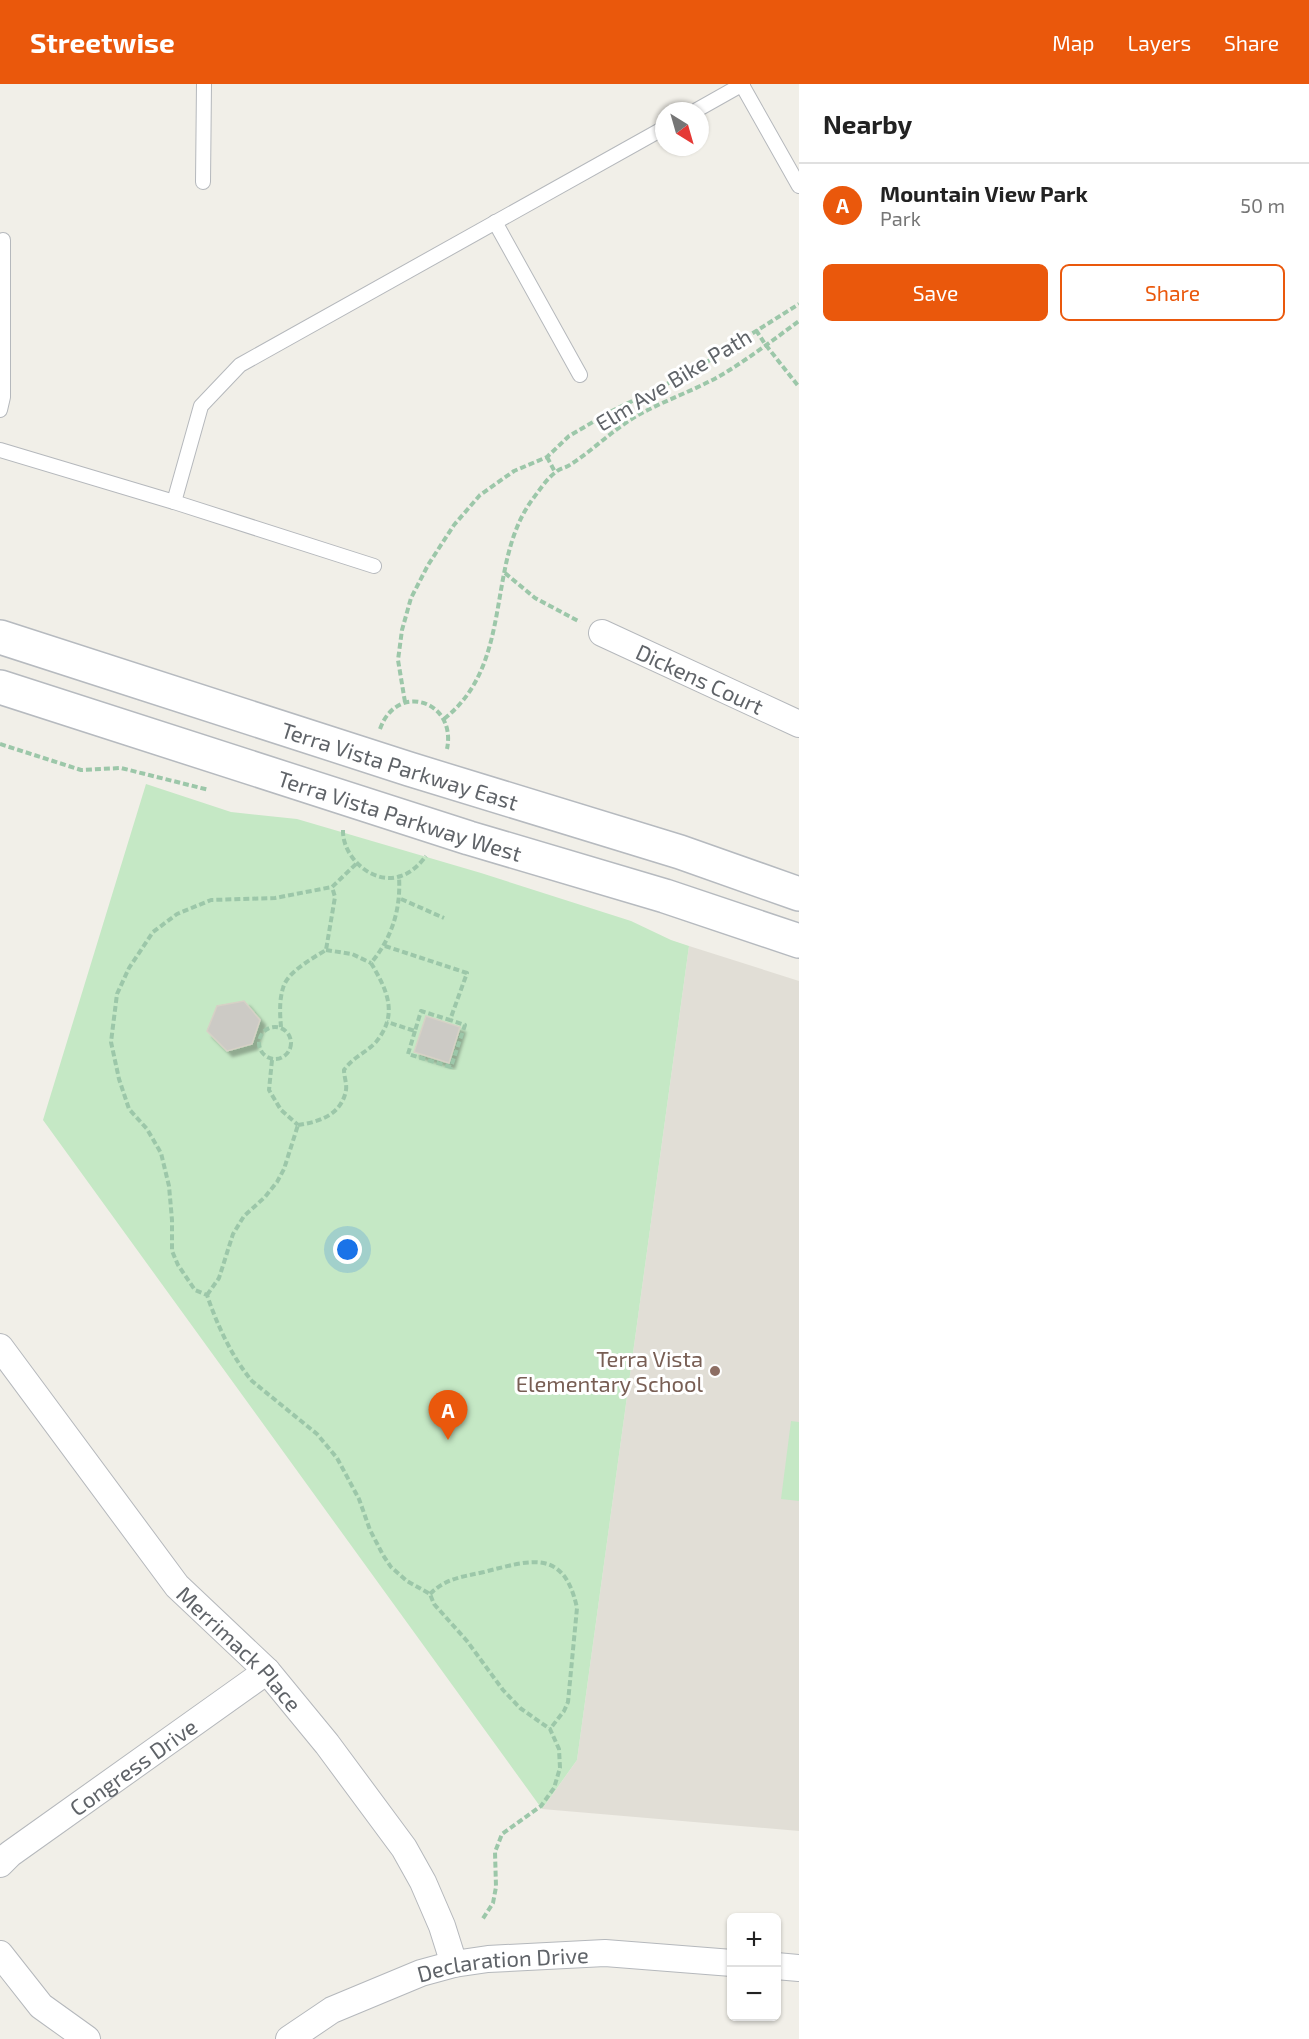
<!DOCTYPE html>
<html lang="en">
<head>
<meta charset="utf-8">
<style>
  body { margin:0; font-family:"Exo 2",sans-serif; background:#f2f2f2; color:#222 }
  .controls { position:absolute; right:18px; bottom:18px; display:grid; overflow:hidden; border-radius:9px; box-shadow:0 2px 4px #0004 }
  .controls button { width:54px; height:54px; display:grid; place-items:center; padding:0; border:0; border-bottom:2px solid #e0e0e0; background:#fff; color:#222; font:30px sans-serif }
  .compass { position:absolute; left:655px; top:18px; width:54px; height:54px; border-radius:50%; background:#fff; box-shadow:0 2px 4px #0004; rotate:143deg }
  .you { position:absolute; left:348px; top:1166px; width:21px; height:21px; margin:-15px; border:4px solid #fff; border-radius:50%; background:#1a73e8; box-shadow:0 0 0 9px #1a73e833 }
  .badge { display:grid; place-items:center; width:39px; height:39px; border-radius:50%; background:#ea580c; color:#fff; font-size:20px; font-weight:700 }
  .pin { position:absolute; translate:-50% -50px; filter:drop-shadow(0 2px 3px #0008) }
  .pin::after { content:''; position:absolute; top:32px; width:21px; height:18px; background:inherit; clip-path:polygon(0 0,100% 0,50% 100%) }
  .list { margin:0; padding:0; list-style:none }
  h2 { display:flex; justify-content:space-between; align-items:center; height:78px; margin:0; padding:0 24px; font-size:26px }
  h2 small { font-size:20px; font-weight:400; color:#767676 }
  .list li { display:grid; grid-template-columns:39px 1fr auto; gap:18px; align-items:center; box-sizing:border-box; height:84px; padding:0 24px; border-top:2px solid #e0e0e0 }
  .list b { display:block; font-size:22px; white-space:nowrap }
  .list p { margin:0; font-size:20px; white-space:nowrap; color:#767676 }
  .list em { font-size:20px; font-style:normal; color:#767676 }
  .actions { display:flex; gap:12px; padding:18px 24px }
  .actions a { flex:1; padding:14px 0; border:2px solid #ea580c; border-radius:9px; text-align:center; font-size:21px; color:#ea580c }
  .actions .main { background:#ea580c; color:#fff }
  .map { position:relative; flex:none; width:799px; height:1955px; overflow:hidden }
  header { display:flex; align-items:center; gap:36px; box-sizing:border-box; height:84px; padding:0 30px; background:#ea580c; color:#fff }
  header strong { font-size:28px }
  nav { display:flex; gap:33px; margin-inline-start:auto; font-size:21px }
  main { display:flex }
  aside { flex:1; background:#fff }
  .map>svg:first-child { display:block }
  .education { fill:#e1ded6 }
  .green { fill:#c5e8c5 }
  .building { fill:#cccac5; stroke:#d6d1c6; stroke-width:1.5; filter:url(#shadow) }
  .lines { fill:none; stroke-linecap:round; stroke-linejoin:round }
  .lane-casing { stroke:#b5b8bc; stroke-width:16 }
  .street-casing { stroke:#b5b8bc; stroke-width:28 }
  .secondary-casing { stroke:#b6babf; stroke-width:36 }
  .path { stroke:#9cc7a9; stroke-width:4; stroke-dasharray:6 3; stroke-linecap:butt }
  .lane { stroke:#fff; stroke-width:14 }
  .street { stroke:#fff; stroke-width:26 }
  .secondary { stroke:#fff; stroke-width:33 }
  .education-dot { fill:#8d6e63; stroke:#fff; stroke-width:2 }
  .labels { text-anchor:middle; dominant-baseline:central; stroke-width:6; stroke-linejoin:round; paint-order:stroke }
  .street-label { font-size:22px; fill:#5f6368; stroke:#fff }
  .education-label { font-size:22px; fill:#785e54; stroke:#fff; text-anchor:end }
</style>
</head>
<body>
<header>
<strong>Streetwise</strong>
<nav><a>Map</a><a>Layers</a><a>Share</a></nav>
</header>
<main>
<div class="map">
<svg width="799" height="1955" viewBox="0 0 799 1955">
  <defs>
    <filter id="shadow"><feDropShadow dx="5.5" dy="5.5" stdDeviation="1.5" flood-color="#0004"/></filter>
  </defs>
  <rect width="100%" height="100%" fill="#f1efe8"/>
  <polygon class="education" points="689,862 799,897 799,1747 542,1725 577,1676"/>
  <g class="green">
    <polygon points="146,700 231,728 297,735 481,789 631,837 671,856 689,862 577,1676 542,1725 43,1036"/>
    <polygon points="791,1337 799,1338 799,1417 781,1415"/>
  </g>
  <g class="building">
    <polygon points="244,917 260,936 252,960 227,967 207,947 217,922"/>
    <polygon points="426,932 460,943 449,979 414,968"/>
  </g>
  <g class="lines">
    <g class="lane-casing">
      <g id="lane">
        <polyline points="742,1 799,102"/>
        <polyline points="695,27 743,0"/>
        <polyline points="203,98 204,0"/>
        <polyline points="495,138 580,291"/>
        <polyline points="0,326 3,313 3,156"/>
        <polyline points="0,366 174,418 201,322 240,281 664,44"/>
        <polyline points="174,418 374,482"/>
      </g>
    </g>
    <g class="street-casing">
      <g id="street">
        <path id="s1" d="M602,549L799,640"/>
        <path id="s2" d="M0,1263L177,1502L267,1587L327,1660L404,1764L423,1798L442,1842L454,1880"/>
        <path id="s3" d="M0,1780L10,1770L267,1587"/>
        <polyline points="0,1870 41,1922 87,1955"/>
        <polyline points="776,1882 799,1884"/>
        <path id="s4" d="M289,1955L332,1926L421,1889L454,1880L488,1875L605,1869L732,1879"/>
      </g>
    </g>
    <g class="secondary-casing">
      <g id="secondary">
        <path id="s5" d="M0,553L409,685L680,768L799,810"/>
        <path id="s6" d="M0,603L469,754L665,812L799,857"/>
      </g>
    </g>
    <g class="path">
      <polyline points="756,246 765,260 799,303"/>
      <polyline points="547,373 555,388"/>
      <polyline points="505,489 535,514 580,538"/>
      <polyline points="405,618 398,576 402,546 411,514 428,481 454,441 480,411 514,387 547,373 569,352 610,328 691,288 799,220"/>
      <path d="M444,635C515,579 485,481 532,416C539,407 547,394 556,388C559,385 564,384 568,382C593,367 615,343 642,329C670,314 701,304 728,287C752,272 776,254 799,237"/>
      <path d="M380,645C397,597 457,617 447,665"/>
      <polyline points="0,660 81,686 121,684 209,706"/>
      <path d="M343,746C342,773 373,802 401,792C411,789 420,780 426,772"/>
      <path d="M356,780L332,803L275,814L211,816L177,830L153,848L129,884L117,910L111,958L119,995L129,1025L147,1045L161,1069L169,1102L172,1136V1167L178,1181L195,1206L207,1211C217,1241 232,1273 252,1297L317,1350L337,1374L359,1415L370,1446L383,1471L391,1483L407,1497L430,1510L434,1520L467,1557L503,1606L520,1624L550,1645L559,1665L560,1684L554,1704L541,1722L502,1750L495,1768L496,1803L493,1819L482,1836"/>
      <polyline points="401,815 444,834"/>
      <polyline points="385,862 467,889 450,936 421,927 415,947 387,938"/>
      <polyline points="326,866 352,870 371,879"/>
      <circle cx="275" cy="959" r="16"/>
      <path d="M281,943C280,931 279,917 283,904C287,888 313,874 326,866L335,813L332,803"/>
      <polyline points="415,947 408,970 451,983 465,941 450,936"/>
      <polyline points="272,976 269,1006 281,1026 298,1041"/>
      <path d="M298,1041C320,1038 342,1030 346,1006C347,1000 344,992 344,986C353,973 366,969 376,958C399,930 387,906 371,879C392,854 401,825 399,793"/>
      <polyline points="207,1211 219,1194 233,1150 244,1132 265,1113 277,1098 284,1085 298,1041"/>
      <path d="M430,1510C446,1494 462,1493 484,1488C531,1476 564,1464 577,1524L568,1618L564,1627L550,1645"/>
    </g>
    <use href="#lane" class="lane"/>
    <use href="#street" class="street"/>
    <use href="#secondary" class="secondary"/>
  </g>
  <circle class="education-dot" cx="715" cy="1287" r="6"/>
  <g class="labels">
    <g class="street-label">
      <text transform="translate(673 295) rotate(-31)">Elm Ave Bike Path</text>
      <text stroke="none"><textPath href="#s1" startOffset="108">Dickens Court</textPath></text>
      <text stroke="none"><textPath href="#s5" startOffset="420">Terra Vista Parkway East</textPath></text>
      <text stroke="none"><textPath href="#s6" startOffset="420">Terra Vista Parkway West</textPath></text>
      <text stroke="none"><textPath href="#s2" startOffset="386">Merrimack Place</textPath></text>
      <text stroke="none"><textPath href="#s3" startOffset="165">Congress Drive</textPath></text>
      <text stroke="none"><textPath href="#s4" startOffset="231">Declaration Drive</textPath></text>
    </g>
    <g class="education-label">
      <text x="703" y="1274">Terra Vista<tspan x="703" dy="25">Elementary School</tspan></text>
    </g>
  </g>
</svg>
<div class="controls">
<button>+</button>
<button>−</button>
</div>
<svg class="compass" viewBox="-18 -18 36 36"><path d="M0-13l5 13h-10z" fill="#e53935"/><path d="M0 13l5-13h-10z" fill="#767676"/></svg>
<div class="you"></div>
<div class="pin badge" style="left:448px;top:1356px">A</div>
</div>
<aside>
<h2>Nearby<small></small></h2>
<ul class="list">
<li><span class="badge">A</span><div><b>Mountain View Park</b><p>Park</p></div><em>50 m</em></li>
</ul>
<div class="actions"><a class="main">Save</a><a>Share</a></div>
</aside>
</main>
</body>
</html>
